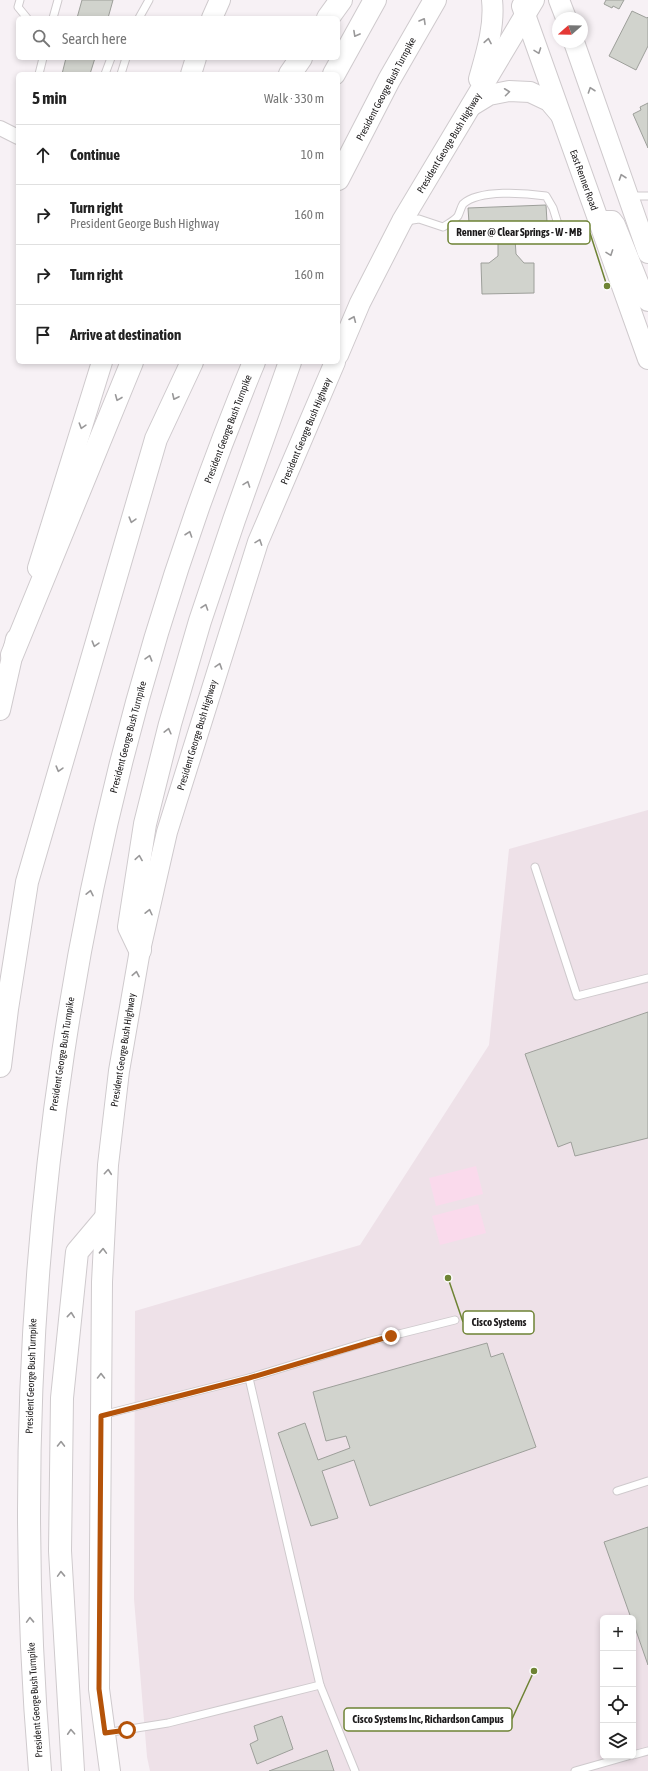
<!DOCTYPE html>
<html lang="en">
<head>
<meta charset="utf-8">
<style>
  body { margin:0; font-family:"Asap Condensed",sans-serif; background:#f6f6f6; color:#222 }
  .controls { position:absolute; right:12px; bottom:12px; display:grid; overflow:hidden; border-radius:6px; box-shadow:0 2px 6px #0003 }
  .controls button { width:36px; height:36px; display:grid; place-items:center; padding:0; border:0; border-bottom:1px solid #e0e0e0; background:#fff; color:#222; font:20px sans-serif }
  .compass { position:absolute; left:552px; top:12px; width:36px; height:36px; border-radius:50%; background:#fff; box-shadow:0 2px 6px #0003; rotate:250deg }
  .stop { position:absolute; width:12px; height:12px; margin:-9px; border:3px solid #b45309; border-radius:50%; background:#fff }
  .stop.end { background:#b45309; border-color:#fff; box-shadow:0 1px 4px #0008 }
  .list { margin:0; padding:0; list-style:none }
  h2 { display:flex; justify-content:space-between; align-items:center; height:52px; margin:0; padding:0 16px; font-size:17px }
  h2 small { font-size:13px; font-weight:400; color:#767676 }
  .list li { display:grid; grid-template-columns:26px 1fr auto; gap:12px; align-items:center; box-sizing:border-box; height:60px; padding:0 16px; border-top:1px solid #e0e0e0 }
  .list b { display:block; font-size:15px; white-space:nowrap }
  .list p { margin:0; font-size:13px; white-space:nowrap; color:#767676 }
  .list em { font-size:13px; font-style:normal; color:#767676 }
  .icon { flex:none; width:22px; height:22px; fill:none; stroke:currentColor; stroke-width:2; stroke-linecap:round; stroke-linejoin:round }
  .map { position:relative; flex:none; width:648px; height:1771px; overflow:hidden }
  .search { position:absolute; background:#fff; box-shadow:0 2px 6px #0003; left:16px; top:16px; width:324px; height:44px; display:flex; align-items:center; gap:10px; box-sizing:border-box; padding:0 14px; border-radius:6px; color:#767676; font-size:15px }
  .panel { position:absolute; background:#fff; box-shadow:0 2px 6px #0003; left:16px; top:72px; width:324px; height:292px; border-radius:6px }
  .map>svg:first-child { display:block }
  .built { fill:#eee1e8; fill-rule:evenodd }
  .green { fill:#fadaec }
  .building { fill:#d1d3cd; stroke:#9d9f9a }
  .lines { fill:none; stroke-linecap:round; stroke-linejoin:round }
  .service-casing { stroke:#cfcacd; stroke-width:9 }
  .minor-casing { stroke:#cfcacd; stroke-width:16 }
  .secondary-casing { stroke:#cfcacd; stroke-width:22 }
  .motorway-casing { stroke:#cfcacd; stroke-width:24 }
  .service { stroke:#fff; stroke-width:7 }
  .minor { stroke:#fff; stroke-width:14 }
  .secondary { stroke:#fff; stroke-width:20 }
  .motorway { stroke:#fff; stroke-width:22 }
  .oneway { stroke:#999899 }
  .route { stroke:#b45309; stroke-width:5 }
  .labels { text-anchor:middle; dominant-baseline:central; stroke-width:3; stroke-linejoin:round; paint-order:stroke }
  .street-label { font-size:10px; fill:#1d1b1c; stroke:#fff }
  .leader { fill:none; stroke:#6e8334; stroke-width:1.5 }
  .callout-dot { fill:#6e8334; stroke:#fff; stroke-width:1.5 }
  .callout { fill:#fff; stroke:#6e8334; stroke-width:1.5 }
  .callout-label { font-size:11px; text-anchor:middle; font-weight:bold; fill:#1d1b1c }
</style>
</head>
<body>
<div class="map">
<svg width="648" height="1771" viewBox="0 0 648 1771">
  <rect width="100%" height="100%" fill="#f7f1f5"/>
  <path class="built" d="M648,810V1771H150L147,1757L134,1599L135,1311L360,1245L489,1045L509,849ZM603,1618H633V1756H603Z"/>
  <g class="green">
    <polygon points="476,1166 483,1194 436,1206 429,1178"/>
    <polygon points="478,1204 486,1233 440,1245 432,1216"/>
  </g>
  <g class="building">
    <polygon points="82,0 113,0 108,18 77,18"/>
    <polygon points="606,0 624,0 619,9 613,6 612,8 604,4"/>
    <polygon points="632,11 647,18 648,17 648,46 636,70 609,56"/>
    <polygon points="66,58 95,58 90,74 62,74"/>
    <polygon points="648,103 648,148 633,114 641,110 640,107"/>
    <polygon points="546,205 547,222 514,223 516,254 524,263 534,263 534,293 482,294 481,263 489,263 498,256 498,223 469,223 468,208"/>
    <polygon points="648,1012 648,1138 575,1156 571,1142 558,1147 525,1054"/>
    <polygon points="487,1343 491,1357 503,1353 536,1447 370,1506 354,1460 322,1471 338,1518 311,1526 278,1433 305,1423 318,1460 350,1448 346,1436 326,1441 313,1392"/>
    <polygon points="648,1527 648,1665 633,1622 633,1618 631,1618 604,1542"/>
    <polygon points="282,1716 293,1749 257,1764 250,1744 258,1740 254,1726"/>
    <polygon points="327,1750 334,1771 269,1771"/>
  </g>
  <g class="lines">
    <g class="service-casing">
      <g id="service">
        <polyline points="20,0 18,7 27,18"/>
        <polyline points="53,18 58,0"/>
        <polyline points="139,18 149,0"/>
        <polyline points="39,74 43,58"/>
        <polyline points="105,74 111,58"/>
        <polyline points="121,74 126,58"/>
        <polyline points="630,196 648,196"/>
        <path d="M406,221L419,219L443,227C448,224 455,220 458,216C460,212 461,207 463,204C479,189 526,193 546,196L553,208L558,224L571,229L597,222"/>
        <polyline points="535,867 577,996 648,978"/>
        <polyline points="249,1378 367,1342 455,1320"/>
        <polyline points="102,1415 249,1378 320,1685"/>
        <polyline points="617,1491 648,1481"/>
        <polyline points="105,1733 168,1723 320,1685 355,1771"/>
        <polyline points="633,1755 648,1751"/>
        <polyline points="575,1771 628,1756"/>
      </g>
    </g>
    <g class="minor-casing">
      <polyline id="minor" points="0,128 18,137"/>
    </g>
    <g class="secondary-casing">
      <g id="secondary">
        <polyline points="559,0 566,18"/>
        <polyline points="522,6 648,359"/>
        <polyline points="212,18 220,0"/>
        <polyline points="574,42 648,253"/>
        <polyline points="191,74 196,58"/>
        <path d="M479,79C486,54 495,26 492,0"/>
        <polyline points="471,106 489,95 509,91 530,92 549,101 560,114"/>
        <polyline points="599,221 612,221 615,225 644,297 648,301"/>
        <polyline points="338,355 360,303 402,221 534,0"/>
        <polyline points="38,568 102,362"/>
        <polyline points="0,710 16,639"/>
        <polyline points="110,1771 99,1689 102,1282 108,1165 119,1071 140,950 167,832 258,542 335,362"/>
      </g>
    </g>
    <g class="motorway-casing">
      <g id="motorway">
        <polyline points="328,18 341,0"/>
        <polyline points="290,74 301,58"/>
        <polyline points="334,74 375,0"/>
        <polyline points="338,179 389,80 435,0"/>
        <polyline points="12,655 132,362"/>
        <polyline points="140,950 129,927 145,824 170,724 200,621 234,520 290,362"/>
        <polyline points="0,1066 7,1009 27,882 156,439 192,362"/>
        <path d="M40,1771C0,1294 70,804 254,362"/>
        <polyline points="73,1771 60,1551 62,1398 77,1252 104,1220"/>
      </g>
    </g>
    <use href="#service" class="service"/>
    <use href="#minor" class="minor"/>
    <use href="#secondary" class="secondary"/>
    <use href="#motorway" class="motorway"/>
  </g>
  <defs><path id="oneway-chevron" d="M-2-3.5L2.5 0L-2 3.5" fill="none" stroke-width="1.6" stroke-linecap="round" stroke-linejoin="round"/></defs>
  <g class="oneway">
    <use href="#oneway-chevron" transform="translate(423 21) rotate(-60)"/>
    <use href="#oneway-chevron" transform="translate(356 34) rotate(119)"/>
    <use href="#oneway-chevron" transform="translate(488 41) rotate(-80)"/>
    <use href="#oneway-chevron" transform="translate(538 51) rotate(70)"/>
    <use href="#oneway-chevron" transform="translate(591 90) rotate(-109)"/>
    <use href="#oneway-chevron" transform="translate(507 92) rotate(-7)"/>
    <use href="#oneway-chevron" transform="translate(622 177) rotate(-109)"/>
    <use href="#oneway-chevron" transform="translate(610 253) rotate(70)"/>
    <use href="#oneway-chevron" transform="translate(353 319) rotate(-67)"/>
    <use href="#oneway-chevron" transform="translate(175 397) rotate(115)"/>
    <use href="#oneway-chevron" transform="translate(118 398) rotate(112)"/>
    <use href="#oneway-chevron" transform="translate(82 426) rotate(107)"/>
    <use href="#oneway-chevron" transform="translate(247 484) rotate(-70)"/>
    <use href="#oneway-chevron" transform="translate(132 520) rotate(106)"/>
    <use href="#oneway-chevron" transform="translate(189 534) rotate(-71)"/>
    <use href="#oneway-chevron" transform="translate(259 542) rotate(-70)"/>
    <use href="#oneway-chevron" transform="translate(205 607) rotate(-71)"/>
    <use href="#oneway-chevron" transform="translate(95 644) rotate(106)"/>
    <use href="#oneway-chevron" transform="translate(149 658) rotate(-74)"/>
    <use href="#oneway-chevron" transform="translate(219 666) rotate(-72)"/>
    <use href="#oneway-chevron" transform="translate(168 731) rotate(-76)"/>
    <use href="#oneway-chevron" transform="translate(59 769) rotate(106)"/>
    <use href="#oneway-chevron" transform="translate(139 858) rotate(-81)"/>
    <use href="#oneway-chevron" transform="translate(90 893) rotate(-78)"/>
    <use href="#oneway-chevron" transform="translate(149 912) rotate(-77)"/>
    <use href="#oneway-chevron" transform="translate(136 974) rotate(-79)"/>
    <use href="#oneway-chevron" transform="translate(108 1172) rotate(-85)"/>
    <use href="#oneway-chevron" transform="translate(103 1251) rotate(-88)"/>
    <use href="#oneway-chevron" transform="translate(71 1315) rotate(-84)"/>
    <use href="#oneway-chevron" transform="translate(101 1376) rotate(-90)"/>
    <use href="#oneway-chevron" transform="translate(61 1444) rotate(-89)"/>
    <use href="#oneway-chevron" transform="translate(61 1574) rotate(-92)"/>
    <use href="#oneway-chevron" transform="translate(30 1620) rotate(-92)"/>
    <use href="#oneway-chevron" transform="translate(71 1732) rotate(-93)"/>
  </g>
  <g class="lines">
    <polyline class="route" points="127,1730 105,1733 99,1689 101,1416 249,1378 391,1336"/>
  </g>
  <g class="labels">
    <g class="street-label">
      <text transform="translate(386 89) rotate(-62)">President George Bush Turnpike</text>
      <text transform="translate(449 143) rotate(-59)">President George Bush Highway</text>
      <text transform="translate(584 180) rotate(70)">East Renner Road</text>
      <text transform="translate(228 429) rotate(-69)">President George Bush Turnpike</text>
      <text transform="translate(306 431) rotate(-67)">President George Bush Highway</text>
      <text transform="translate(197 735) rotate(-73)">President George Bush Highway</text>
      <text transform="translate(128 737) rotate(-75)">President George Bush Turnpike</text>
      <text transform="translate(123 1050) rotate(-81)">President George Bush Highway</text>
      <text transform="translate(62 1054) rotate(-81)">President George Bush Turnpike</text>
      <text transform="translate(31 1376) rotate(-88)">President George Bush Turnpike</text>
      <text transform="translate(35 1700) rotate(-94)">President George Bush Turnpike</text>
    </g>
  </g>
  <path class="leader" d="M607 286L590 233M448 1278L463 1322M534 1671L512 1719"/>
  <g class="callout-dot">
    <circle cx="607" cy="286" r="4"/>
    <circle cx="448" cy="1278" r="4"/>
    <circle cx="534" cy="1671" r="4"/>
  </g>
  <g class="callout">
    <rect x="448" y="221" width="142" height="23" rx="4"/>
    <rect x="463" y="1311" width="71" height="23" rx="4"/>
    <rect x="344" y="1708" width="168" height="23" rx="4"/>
  </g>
  <g class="callout-label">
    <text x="519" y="236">Renner @ Clear Springs - W - MB</text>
    <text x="499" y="1326">Cisco Systems</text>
    <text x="428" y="1723">Cisco Systems Inc, Richardson Campus</text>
  </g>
</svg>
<div class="controls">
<button>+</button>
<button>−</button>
<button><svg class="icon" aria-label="locate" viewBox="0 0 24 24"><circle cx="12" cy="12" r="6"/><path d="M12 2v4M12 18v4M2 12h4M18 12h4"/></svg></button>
<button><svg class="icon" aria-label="layers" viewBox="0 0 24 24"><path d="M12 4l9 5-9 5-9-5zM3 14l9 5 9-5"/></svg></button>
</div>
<svg class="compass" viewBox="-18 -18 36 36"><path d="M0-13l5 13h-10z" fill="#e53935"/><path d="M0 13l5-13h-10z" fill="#767676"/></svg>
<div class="stop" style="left:127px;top:1730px"></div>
<div class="stop end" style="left:391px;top:1336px"></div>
<div class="search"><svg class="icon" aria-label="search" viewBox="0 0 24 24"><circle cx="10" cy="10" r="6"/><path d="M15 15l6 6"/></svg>Search here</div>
<section class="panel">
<h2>5 min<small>Walk · 330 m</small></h2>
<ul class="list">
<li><svg class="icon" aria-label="ahead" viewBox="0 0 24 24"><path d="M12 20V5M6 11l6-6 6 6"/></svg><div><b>Continue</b></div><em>10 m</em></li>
<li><svg class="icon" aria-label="right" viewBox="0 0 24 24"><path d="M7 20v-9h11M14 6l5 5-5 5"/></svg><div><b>Turn right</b><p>President George Bush Highway</p></div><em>160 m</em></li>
<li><svg class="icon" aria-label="right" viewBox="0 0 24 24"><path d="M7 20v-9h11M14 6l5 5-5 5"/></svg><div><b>Turn right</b></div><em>160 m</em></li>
<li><svg class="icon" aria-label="arrive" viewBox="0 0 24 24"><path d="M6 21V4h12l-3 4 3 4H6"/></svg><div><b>Arrive at destination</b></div></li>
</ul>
</section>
</div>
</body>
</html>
